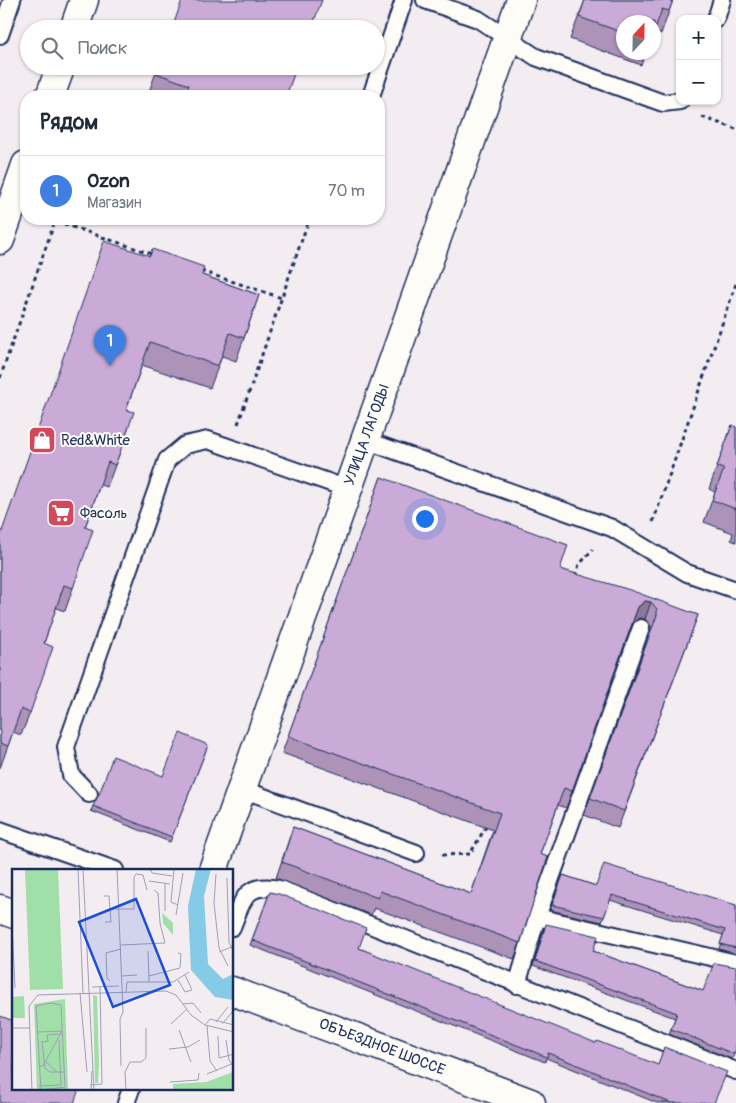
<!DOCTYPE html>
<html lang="ru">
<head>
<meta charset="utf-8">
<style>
  body { margin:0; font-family:Pangolin,sans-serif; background:#f2f2f3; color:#1f2937 }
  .controls { position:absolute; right:15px; top:15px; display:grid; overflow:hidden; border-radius:10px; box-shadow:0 1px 4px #0004 }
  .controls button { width:45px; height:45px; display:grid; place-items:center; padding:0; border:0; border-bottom:1px solid #e0e1e3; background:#fff; color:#1f2937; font:25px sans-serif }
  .compass { position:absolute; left:616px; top:15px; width:45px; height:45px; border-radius:50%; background:#fff; box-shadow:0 1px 4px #0004; rotate:22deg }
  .you { position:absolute; left:424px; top:518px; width:18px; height:18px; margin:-12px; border:4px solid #fff; border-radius:50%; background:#1a73e8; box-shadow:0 0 0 8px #1a73e833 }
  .badge { display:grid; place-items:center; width:32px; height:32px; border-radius:50%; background:#111827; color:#fff; font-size:16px; font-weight:700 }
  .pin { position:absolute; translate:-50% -41px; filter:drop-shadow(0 1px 2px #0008) }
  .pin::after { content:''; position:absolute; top:26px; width:18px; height:15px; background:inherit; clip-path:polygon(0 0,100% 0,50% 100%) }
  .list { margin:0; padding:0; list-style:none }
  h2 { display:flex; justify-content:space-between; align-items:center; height:65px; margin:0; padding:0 20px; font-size:21px }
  h2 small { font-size:16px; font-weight:400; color:#747a83 }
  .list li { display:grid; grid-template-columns:32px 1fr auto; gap:15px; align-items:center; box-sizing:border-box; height:70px; padding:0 20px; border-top:1px solid #e0e1e3 }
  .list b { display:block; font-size:19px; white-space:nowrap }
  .list p { margin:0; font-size:16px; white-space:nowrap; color:#747a83 }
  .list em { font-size:16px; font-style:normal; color:#747a83 }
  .icon { flex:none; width:28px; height:28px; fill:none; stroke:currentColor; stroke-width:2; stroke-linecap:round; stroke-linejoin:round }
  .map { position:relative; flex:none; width:736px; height:1103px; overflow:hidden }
  .search { position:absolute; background:#fff; box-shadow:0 1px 4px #0004; left:20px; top:20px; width:365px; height:55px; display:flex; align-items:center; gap:12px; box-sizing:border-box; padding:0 18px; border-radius:28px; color:#747a83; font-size:19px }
  .panel { position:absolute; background:#fff; box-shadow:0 1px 4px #0004; left:20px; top:90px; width:365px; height:135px; border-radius:20px }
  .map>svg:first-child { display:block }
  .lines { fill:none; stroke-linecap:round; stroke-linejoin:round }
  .service-casing { stroke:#1b2f5e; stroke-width:20 }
  .minor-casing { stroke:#1b2f5e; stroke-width:31 }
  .path { stroke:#1b2f5e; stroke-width:3; stroke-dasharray:4 4; stroke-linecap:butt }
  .service { stroke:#fdfcf7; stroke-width:16 }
  .minor { stroke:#fdfcf7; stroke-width:28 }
  .wall { fill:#ae93b9; stroke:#1b2f5e }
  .shaded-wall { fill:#8d7896; stroke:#1b2f5e }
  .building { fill:#caabd7; stroke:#1b2f5e }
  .labels { text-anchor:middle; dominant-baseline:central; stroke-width:4; stroke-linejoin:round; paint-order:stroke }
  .street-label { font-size:15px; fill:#1b2f5e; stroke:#fdfcf7 }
  .poi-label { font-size:15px; fill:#1b2f5e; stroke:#fdfcf7; text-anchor:start }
  .inset-road { fill:none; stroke:#9da0b6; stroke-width:1 }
  .view { fill:#1d4ed8; fill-opacity:0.15; stroke:#1d4ed8; stroke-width:2.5 }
  .inset-edge { fill:none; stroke:#1b2f5e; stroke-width:2.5 }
</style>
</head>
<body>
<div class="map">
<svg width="736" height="1103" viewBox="0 0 736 1103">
  <rect width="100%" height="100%" fill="#f3ecf1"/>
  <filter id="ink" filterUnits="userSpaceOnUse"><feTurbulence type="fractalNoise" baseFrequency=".02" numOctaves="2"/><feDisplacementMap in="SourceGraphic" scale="10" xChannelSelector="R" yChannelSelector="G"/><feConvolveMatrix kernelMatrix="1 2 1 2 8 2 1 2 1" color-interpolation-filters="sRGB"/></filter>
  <g filter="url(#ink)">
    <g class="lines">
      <g class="service-casing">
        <g id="service">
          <polyline points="425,0 478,19 536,57 663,103 680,101"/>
          <polyline points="716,19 722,0"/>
          <polyline points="0,35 12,0"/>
          <polyline points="371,96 404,0"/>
          <polyline points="365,440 612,528 687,573 736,590"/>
          <polyline points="242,789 416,853"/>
          <polyline points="89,794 71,775 66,747 167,460 185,445 208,440 348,489"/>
          <polyline points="0,830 115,870"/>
          <polyline points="537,917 736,963"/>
          <path d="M232,927C243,899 245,882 280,889L736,1071"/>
          <polyline points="517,985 537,917 641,628"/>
          <polyline points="126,1103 131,1089"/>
        </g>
      </g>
      <g class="minor-casing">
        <g id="minor">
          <polyline points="74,29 84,0"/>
          <polyline points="50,96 61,66"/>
          <polyline points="0,240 26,165"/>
          <polyline points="213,870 521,0"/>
          <polyline points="0,909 14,914"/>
          <polyline points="232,991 531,1103"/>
        </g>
      </g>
      <g class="path">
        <polyline points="702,117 736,129"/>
        <polyline points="201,271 282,298"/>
        <polyline points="0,378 55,221 155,255"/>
        <polyline points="238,424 309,219"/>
        <polyline points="653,522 736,284"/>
        <polyline points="575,576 579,565 593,549"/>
        <polyline points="442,855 470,854 487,825"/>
      </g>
      <use href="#service" class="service"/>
      <use href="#minor" class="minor"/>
    </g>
    <g class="wall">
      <polygon points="585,0 673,0 661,34 624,22 624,52 646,52 641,65 570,39"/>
      <polygon points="158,66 287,96 152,96 148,95"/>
      <polygon points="202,275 259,295 236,361 222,356 210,388 142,365 126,410 120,452 107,487 100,485 85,527 73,588 65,611 56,608 44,643 30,713 21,735 13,732 0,768 0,536"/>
      <polygon points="732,425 736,427 736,542 731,540 733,533 704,522 715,492 709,489"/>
      <polygon points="381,477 560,569 698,615 618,828 584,815 650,631 651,626 645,619 639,618 632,624 566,808 558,805 540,854 520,943 514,959 374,908 371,915 276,878 293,827 471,894 493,830 282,753"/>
      <polygon points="208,745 170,842 91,811 93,806 163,776"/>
      <polygon points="563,875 596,886 736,905 736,954 719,949 723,935 610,900 602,922 550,910"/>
      <polygon points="270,892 359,948 715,1103 657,1103 546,1058 545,1062 250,945"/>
      <polygon points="544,929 593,951 703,991 736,1050 732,1059 669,1034 675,1018 533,966"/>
    </g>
    <polygon class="shaded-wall" points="645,601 651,602 645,619 639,618 632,624 638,607"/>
    <g class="building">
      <polygon points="182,0 322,0 311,29 172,29"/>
      <polygon points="585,0 673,0 669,11 662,9 654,32 654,22 624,22 624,33 579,17"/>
      <polygon points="158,66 297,66 286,96 185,96 189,85 156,73"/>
      <polygon points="104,241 150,256 152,249 204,267 202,275 259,295 244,338 230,333 218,366 150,342 126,410 134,412 120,452 115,465 108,462 85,527 93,530 73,588 64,585 44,643 53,647 30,713 21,709 8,746 0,743 0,537"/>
      <polygon points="732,425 736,427 736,509 712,500 724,469 717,467"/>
      <polygon points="381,477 568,545 560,569 630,590 698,615 624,811 590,798 657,615 657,609 651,602 645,601 638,607 572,791 564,788 540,854 548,857 520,943 380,891 378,898 282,862 293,827 471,894 500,813 288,736"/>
      <polygon points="180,733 208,745 172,837 93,806 100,792 113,756 163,776"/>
      <polygon points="604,864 736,905 736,948 720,944 725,930 612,895 604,917 552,905 563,875 596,886"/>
      <polygon points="270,892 279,894 366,928 359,948 596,1043 597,1041 658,1065 664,1047 727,1072 714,1103 671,1103 548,1053 547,1057 252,940"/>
      <polygon points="546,924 598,936 593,951 703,991 714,963 736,967 736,1049 734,1054 671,1029 677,1013 535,961"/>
      <polygon points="0,1016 14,1021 14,1089 79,1089 74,1103 0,1103"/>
    </g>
  </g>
  <defs>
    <g id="shop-square" transform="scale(1.4375)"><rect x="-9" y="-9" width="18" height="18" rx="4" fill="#d1495b" stroke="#fdfcf7"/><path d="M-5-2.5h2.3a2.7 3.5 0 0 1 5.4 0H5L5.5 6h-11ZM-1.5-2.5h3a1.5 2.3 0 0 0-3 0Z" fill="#fff"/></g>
    <g id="supermarket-square" transform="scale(1.4375)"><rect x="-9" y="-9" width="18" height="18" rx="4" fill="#d1495b" stroke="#fdfcf7"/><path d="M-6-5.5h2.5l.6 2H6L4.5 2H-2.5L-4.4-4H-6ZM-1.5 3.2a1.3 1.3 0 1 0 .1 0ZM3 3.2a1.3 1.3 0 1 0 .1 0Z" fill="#fff"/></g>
  </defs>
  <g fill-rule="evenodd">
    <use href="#shop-square" x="42" y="440"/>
    <use href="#supermarket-square" x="61" y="513"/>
  </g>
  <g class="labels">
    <g class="street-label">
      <text transform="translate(367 435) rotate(-70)">УЛИЦА ЛАГОДЫ</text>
      <text transform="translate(382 1047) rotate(21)">ОБЪЕЗДНОЕ ШОССЕ</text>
    </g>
    <g class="poi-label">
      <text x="61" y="440">Red&amp;White</text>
      <text x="80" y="513">Фасоль</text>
    </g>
  </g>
  <g transform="translate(12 869)">
    <rect width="221" height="221" fill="#f3ecf1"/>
    <path d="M13,0H46L51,120L18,121ZM150,44L161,54V66L151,54ZM81,126L85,127L87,193L86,214H83ZM12,127L13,149H0V128ZM53,130L56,221H25L22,135ZM221,203V221H161V215L194,213Z" fill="#a0dfa7"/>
    <path d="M184,0H199L192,27L196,95L211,110L221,105V131L203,128L179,101L176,37Z" fill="#85cae7"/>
    <path class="inset-road" d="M66,0L71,124M71,0L82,222M105,0L111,143L108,150L109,197M138,0L140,4L160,7M162,0L159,33L166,36M204,5L202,34L207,79L216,97M215,9L217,73L222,84M137,12L158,15M153,15V42M92,27H97L99,53H93M98,40H122V8L124,5L131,6L135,21M164,46L171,4M0,55L3,119M109,76L153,74L148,54L146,24L142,21M136,82L137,113M207,83L222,77M110,107L125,106M137,107L168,99L169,85L166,84M166,111L173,123L180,121L173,106M98,112L95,109L94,84L109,80M80,118L107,117M114,123L115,113H161L177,103M68,124L75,203M39,134L49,136L53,218L29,221L24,137ZM171,135L181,134L189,144M204,153L216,138M159,155L175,140M210,155L222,141M193,156L198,150L222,156M195,157L198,192L205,202M0,159H18M167,161L179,193M25,163L50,162M206,167L207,189L222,185M47,171L49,216M214,171L217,191L222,198M29,173L36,172L35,166L48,165M30,173L33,199L38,203H52M157,180L176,178L188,171M33,192L45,203M27,197H31L50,162M195,205L222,194M158,213L186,211L187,204M78,216L90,215L88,118M27,217L49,216M20,222L17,137L26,126L154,122L164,126L179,146L193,156L222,163M79,222L80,202M114,222L113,203L118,193H129L134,189V159"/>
    <path class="view" d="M124,30L158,116L101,138L67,53Z"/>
    <rect width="221" height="221" class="inset-edge"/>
  </g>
</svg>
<div class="controls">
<button>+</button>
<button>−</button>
</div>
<svg class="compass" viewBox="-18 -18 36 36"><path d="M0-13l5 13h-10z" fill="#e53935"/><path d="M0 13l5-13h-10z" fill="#747a83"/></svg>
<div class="you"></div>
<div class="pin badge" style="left:110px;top:366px;background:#3f7fe0">1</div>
<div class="search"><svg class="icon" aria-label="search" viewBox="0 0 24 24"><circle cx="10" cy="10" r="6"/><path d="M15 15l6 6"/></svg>Поиск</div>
<section class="panel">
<h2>Рядом<small></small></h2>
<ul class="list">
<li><span class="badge" style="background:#3f7fe0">1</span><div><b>Ozon</b><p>Магазин</p></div><em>70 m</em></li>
</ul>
</section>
</div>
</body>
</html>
